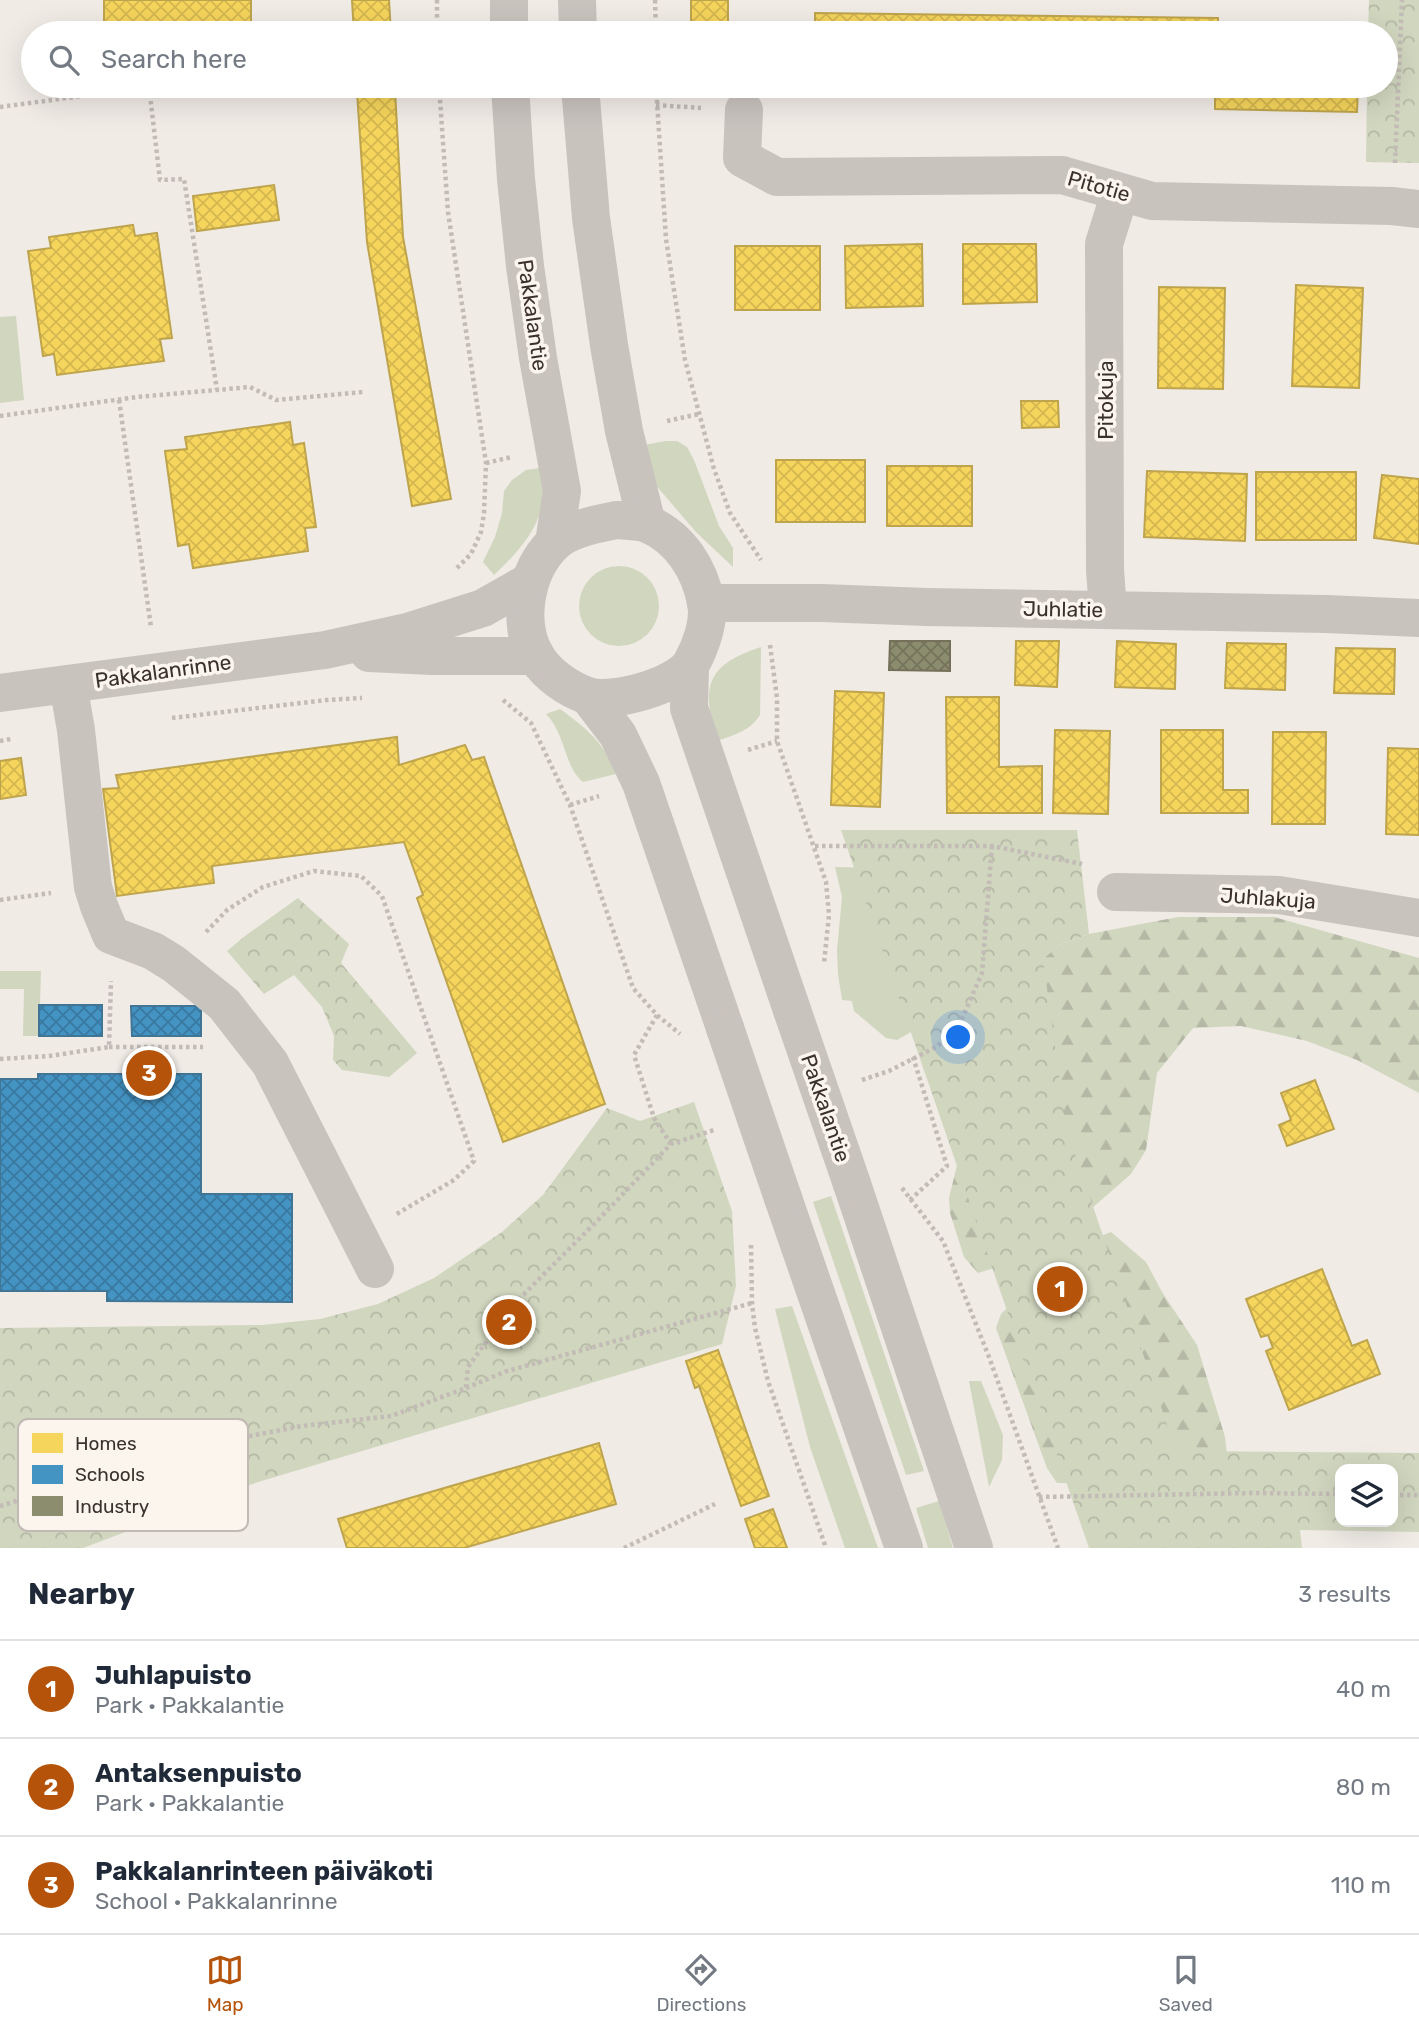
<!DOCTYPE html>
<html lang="en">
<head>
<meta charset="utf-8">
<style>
  body { margin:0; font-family:Rubik,sans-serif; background:#f2f2f3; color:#1f2937 }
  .controls { position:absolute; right:21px; bottom:21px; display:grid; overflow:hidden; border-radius:14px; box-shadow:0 7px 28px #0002 }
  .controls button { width:63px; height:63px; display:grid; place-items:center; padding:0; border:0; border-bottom:2px solid #e0e1e3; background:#fff; color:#1f2937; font:35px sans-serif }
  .you { position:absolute; left:959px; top:1038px; width:24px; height:24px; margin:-18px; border:5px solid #fff; border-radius:50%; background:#1a73e8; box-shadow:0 0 0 10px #1a73e833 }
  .badge { display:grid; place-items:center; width:46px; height:46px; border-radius:50%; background:#b45309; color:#fff; font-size:23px; font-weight:700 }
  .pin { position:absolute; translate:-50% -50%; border:4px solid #fff; box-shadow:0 2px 7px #0006 }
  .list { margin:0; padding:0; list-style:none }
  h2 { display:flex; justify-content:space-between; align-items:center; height:91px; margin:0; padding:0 28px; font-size:30px }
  h2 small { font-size:23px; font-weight:400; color:#747a83 }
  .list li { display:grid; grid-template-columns:46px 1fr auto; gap:21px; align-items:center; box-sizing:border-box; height:98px; padding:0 28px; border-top:2px solid #e0e1e3 }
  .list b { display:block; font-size:26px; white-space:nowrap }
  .list p { margin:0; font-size:23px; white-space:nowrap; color:#747a83 }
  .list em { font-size:23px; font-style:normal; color:#747a83 }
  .icon { flex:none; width:38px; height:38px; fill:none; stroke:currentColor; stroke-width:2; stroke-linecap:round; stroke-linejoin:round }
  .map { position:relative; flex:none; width:1419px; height:1548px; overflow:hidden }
  .search { position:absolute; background:#fff; box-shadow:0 7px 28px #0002; left:21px; right:21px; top:21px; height:77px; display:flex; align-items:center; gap:18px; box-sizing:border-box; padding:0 24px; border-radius:38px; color:#747a83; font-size:26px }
  .sheet { height:385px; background:#fff }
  nav { display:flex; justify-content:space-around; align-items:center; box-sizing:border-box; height:98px; border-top:2px solid #e0e1e3; background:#fff; font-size:19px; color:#747a83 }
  nav a { display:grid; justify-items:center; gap:4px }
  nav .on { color:#b45309 }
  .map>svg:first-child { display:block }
  .grass { fill:#d1d6bf }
  .forest { fill:url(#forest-firs) }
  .park { fill:url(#park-crowns); fill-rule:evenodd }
  .homes { fill:url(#homes-cross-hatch); stroke:#bea44d; stroke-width:2 }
  .schools { fill:url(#schools-cross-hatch); stroke:#417595; stroke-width:2 }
  .industry { fill:url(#industry-cross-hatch); stroke:#74705a; stroke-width:2 }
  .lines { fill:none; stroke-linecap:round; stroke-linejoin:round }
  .path { stroke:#c2bbb6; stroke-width:4.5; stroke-dasharray:3.5 3.5; stroke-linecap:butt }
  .minor { stroke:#c9c3be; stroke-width:38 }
  .minor-bridge { stroke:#c9c3be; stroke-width:38 }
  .labels { text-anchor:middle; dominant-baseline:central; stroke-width:7; stroke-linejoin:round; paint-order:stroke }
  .street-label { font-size:21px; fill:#3b302b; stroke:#fbf5ee }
  .key { fill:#fbf5ee; stroke:#c1bab4; stroke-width:2 }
  .key-label { font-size:19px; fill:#3b302b }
</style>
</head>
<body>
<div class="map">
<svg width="1419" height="1548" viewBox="0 0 1419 1548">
  <defs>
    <pattern id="forest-firs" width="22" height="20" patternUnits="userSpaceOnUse" patternTransform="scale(1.75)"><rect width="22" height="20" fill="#d1d6bf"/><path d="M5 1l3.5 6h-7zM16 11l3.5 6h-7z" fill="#b4b8a4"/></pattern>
    <pattern id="park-crowns" width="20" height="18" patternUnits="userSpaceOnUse" patternTransform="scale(1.75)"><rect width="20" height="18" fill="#d1d6bf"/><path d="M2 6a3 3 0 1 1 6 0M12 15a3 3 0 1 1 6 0" fill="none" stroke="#b4b8a4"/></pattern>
    <pattern id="homes-cross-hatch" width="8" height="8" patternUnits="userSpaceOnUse" patternTransform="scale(1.75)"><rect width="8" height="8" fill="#f6d55c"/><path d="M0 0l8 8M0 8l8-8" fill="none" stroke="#d4b750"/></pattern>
    <pattern id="schools-cross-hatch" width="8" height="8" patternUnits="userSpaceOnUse" patternTransform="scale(1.75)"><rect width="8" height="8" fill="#4393c3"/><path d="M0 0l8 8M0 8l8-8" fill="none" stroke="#39789f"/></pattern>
    <pattern id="industry-cross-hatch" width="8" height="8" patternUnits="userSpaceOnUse" patternTransform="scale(1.75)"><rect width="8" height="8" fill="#8c8c6e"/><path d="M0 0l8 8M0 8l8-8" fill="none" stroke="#74735b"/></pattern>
  </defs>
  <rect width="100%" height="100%" fill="#f0ebe5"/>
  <g class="grass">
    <polygon points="16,316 24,400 0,403 0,317"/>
    <polygon points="666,441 677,441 687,447 694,460 719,526 733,548 733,567 696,532 654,483 644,445"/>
    <path d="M540,468C541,475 543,483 543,491C544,526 517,553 494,575L483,562L495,537L502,513L504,491L512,480L526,470Z"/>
    <circle cx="619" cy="606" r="40"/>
    <path d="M761,647L760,715C750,731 734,735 717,741C702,687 704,666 761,647Z"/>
    <path d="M560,709C586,728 605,743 616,774L583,782C564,767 566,734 546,714Z"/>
    <polygon points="835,867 933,869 925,1024 897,1040 886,1038 854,1011 852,1001 842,1000 838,974 837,950 842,897"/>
    <polygon points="0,971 41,971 39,1036 23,1036 24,989 0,989"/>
    <polygon points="831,1196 924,1471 906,1475 813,1202"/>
    <polygon points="792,1306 878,1548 845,1548 810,1447 775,1309"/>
    <polygon points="969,1381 981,1381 1003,1435 1002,1460 989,1487"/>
    <polygon points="939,1501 953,1548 928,1548 916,1508"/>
  </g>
  <g class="forest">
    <polygon points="1178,917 1274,917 1419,958 1419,1093 1357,1060 1307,1041 1241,1026 1193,1028 1157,1073 1146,1150 1131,1174 1075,1223 1001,1266 978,1273 964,1257 950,1213 949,1198 959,1157 1043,959 1059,945 1089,934"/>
    <polygon points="1111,1232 1146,1262 1162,1292 1197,1345 1225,1437 1229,1472 1218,1484 1057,1483 1047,1468 996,1328 1001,1314 1054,1262 1093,1239"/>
  </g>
  <g class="park">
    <polygon points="1369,0 1419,0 1419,163 1366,162 1367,86 1386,86 1386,33 1368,33"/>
    <path d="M841,830H1077L1089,934L1059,945L1043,959L1066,1127L1176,1451L1419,1453V1532L1300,1530L1302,1548H1089ZM1393,1469V1522H1340V1469Z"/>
    <polygon points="298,898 349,944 341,963 417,1053 389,1077 342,1070 333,1060 334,1036 322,1007 294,975 264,994 227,951 245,936"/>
    <polygon points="694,1102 732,1211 736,1286 722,1344 258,1482 83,1548 0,1548 0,1328 262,1325 320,1319 378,1304 434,1278 502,1232 543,1195 607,1108 640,1121"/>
  </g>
  <g class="homes">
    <rect x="104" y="0" width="147" height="33"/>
    <polygon points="352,0 389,0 391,33 354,33"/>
    <rect x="691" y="0" width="37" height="33"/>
    <polygon points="815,13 1218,18 1218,33 815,33"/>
    <rect x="691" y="86" width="36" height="6"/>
    <polygon points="1078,86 1358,86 1357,112 1215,109 1215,87"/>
    <polygon points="395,90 403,237 451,499 412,506 367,242 357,92"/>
    <polygon points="274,185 279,220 197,231 193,196"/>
    <polygon points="133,225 135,236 157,233 172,338 160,339 164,361 57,375 54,354 43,356 28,251 51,248 49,237"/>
    <polygon points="922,244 923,306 846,308 845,246"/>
    <polygon points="963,244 1036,244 1037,302 963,304"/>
    <rect x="735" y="246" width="85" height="64"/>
    <polygon points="1296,285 1363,288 1359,388 1292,386"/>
    <polygon points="1159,287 1225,288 1223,389 1158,388"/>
    <polygon points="1021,401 1058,401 1059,427 1022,428"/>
    <polygon points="290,422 293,445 304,443 316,527 305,528 308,551 193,568 189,544 178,546 165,451 187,449 185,437"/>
    <rect x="776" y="460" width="89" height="62"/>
    <rect x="887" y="466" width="85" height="60"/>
    <polygon points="1147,471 1247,474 1245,541 1144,537"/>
    <rect x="1256" y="472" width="100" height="68"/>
    <polygon points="1382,475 1419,479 1419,544 1374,538"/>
    <polygon points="1016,641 1059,641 1057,687 1015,685"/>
    <polygon points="1117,641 1176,644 1175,689 1115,687"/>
    <polygon points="1227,643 1286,644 1285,690 1225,688"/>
    <polygon points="1336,648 1395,649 1394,694 1334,693"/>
    <polygon points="835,691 884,693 880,807 831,805"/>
    <polygon points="946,697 999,697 999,767 1042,766 1042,813 947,813"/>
    <polygon points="1055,730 1110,731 1108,814 1053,813"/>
    <polygon points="1161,730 1223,730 1223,790 1248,790 1248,813 1161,813"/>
    <polygon points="1273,732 1326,732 1325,824 1272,824"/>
    <polygon points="397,737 399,765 465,745 472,760 484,757 605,1104 503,1142 417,898 423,895 404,842 212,866 214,883 117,896 103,789 119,788 116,775"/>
    <polygon points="1388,748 1419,749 1419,835 1386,834"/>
    <polygon points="21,758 26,795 0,799 0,761"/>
    <polygon points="1315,1080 1334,1129 1287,1146 1279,1125 1291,1120 1281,1093"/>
    <polygon points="1322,1269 1352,1346 1367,1340 1380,1374 1289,1410 1266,1351 1273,1348 1268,1335 1261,1337 1246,1299"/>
    <polygon points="718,1350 769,1496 741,1506 699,1386 695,1388 686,1361"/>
    <polygon points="599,1443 616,1504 464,1548 347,1548 338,1519"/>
    <polygon points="773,1509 787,1548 755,1548 745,1519"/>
  </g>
  <g class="schools">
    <rect x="39" y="1005" width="63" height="31"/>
    <polygon points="131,1006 201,1006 201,1036 132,1036"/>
    <polygon points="38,1074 201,1074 201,1194 292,1194 292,1302 107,1301 107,1291 0,1291 0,1079 38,1079"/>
  </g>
  <polygon class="industry" points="890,641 950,641 950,671 889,670"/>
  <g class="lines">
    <g class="path">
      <polyline points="437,0 437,33"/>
      <polyline points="655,0 656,33"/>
      <polyline points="439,86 448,212 486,463 484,513 481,532 471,554 457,568"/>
      <polyline points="656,86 666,239 685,360 714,469 730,513 761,560"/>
      <polyline points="149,87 160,180 184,179 217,390"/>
      <polyline points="656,105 701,108"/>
      <polyline points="0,107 156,86"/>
      <polyline points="1395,163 1402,0"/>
      <polyline points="119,400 151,627"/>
      <polyline points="0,416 137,397 250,387 276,400 363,392"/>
      <polyline points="667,421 699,414"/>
      <polyline points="486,463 512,457"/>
      <polyline points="770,645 777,698 777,741 826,882 829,915 824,963"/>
      <polyline points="503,700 531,723 570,805 633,988 657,1015 680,1034"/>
      <polyline points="172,718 327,700 362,698"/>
      <polyline points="0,741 11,739"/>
      <polyline points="748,750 777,741"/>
      <polyline points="570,805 599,796"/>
      <polyline points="815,846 992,846 1082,864"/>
      <polyline points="0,900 51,893"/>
      <polyline points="206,932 227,910 263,887 314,871 361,876 382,896 474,1161 454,1180 395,1215"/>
      <polyline points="657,1015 634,1055 654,1118 671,1144"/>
      <polyline points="109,1047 203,1047"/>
      <polyline points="0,1059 49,1056 109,1047 111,981"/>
      <polyline points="862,1080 889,1071 938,1046 961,1021 982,973 992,846"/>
      <polyline points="902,1188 943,1241 989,1357 1058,1548"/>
      <polyline points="910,1200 947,1166 913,1057"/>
      <polyline points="751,1245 752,1303 755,1328 768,1381 826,1548"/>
      <polyline points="466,1388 507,1371 752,1303"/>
      <polyline points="1393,1495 1419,1495"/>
      <polyline points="1039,1497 1253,1493 1340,1494"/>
      <polyline points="0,1506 116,1471 172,1451 302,1426 391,1416 466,1388 468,1367 512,1306 598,1220 671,1144 714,1130"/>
      <polyline points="624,1548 715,1504"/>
    </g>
    <g class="minor">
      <polyline points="509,0 509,33"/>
      <polyline points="577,0 578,33"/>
      <polyline points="510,86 516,179 525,266 538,358 562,491 554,543"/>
      <polyline points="580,86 591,218 609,345 624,431 647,524"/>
      <polyline points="744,110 742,158 777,177 1062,175 1152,201 1392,206 1419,209"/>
      <path d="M617,520C626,521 640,521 648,524C680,538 700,569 706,603C710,622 700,648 691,664C677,686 612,704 588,696C568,689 548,675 537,658C516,624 525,572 553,544C568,529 597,524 617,520Z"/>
      <polyline points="706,603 822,603 927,607 1326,614 1419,618"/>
      <polyline points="1108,610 1105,570 1104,244 1120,193"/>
      <polyline points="369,653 432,656 536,656"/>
      <polyline points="690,667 689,708 792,1010"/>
      <polyline points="68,684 76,730 93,887 99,906 111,935 153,951 174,964 224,1004 270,1063 375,1269"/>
      <polyline points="0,693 325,650 407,632 483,608 529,582"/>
      <polyline points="589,697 618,735 641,783 725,1028"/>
      <polyline points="1116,892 1279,895 1419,918"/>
      <polyline points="852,1184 974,1548"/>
      <polyline points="783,1198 904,1548"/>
    </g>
    <g class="minor-bridge">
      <polyline points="792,1010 852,1184"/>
      <polyline points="725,1028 783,1198"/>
    </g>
  </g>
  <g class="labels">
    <g class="street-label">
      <text transform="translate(1099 186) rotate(16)">Pitotie</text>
      <text transform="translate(533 315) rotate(82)">Pakkalantie</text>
      <text transform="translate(1105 400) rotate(-90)">Pitokuja</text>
      <text transform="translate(1063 609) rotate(1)">Juhlatie</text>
      <text transform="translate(163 671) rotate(-8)">Pakkalanrinne</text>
      <text transform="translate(1268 898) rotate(4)">Juhlakuja</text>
      <text transform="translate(826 1108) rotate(71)">Pakkalantie</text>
    </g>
  </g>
  <rect x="18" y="1419" width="230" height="112" rx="10" class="key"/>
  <rect x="32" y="1433" width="31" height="20" fill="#f6d55c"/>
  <rect x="32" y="1465" width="31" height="19" fill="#4393c3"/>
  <rect x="32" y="1496" width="31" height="20" fill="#8c8c6e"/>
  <g class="key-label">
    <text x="75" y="1450">Homes</text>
    <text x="75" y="1481">Schools</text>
    <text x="75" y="1513">Industry</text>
  </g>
</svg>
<div class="controls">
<button><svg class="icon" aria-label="layers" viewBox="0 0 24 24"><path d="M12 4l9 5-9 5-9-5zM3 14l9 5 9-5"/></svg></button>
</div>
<div class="you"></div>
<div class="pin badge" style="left:1060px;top:1289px">1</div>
<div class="pin badge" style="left:509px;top:1322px">2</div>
<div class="pin badge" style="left:149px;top:1073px">3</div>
<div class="search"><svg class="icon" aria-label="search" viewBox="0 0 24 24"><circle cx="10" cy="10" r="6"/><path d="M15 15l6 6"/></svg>Search here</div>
</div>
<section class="sheet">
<h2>Nearby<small>3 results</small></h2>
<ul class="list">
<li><span class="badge">1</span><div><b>Juhlapuisto</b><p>Park · Pakkalantie</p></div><em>40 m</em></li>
<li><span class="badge">2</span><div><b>Antaksenpuisto</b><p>Park · Pakkalantie</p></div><em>80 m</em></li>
<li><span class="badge">3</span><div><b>Pakkalanrinteen päiväkoti</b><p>School · Pakkalanrinne</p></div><em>110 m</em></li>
</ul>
</section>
<nav>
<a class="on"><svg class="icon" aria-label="map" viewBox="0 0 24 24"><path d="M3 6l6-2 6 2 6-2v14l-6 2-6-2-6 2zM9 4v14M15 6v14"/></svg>Map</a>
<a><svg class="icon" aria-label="directions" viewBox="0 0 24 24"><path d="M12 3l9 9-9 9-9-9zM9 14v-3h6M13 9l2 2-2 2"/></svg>Directions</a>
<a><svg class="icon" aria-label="saved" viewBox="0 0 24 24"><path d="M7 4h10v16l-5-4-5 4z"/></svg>Saved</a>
</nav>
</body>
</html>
